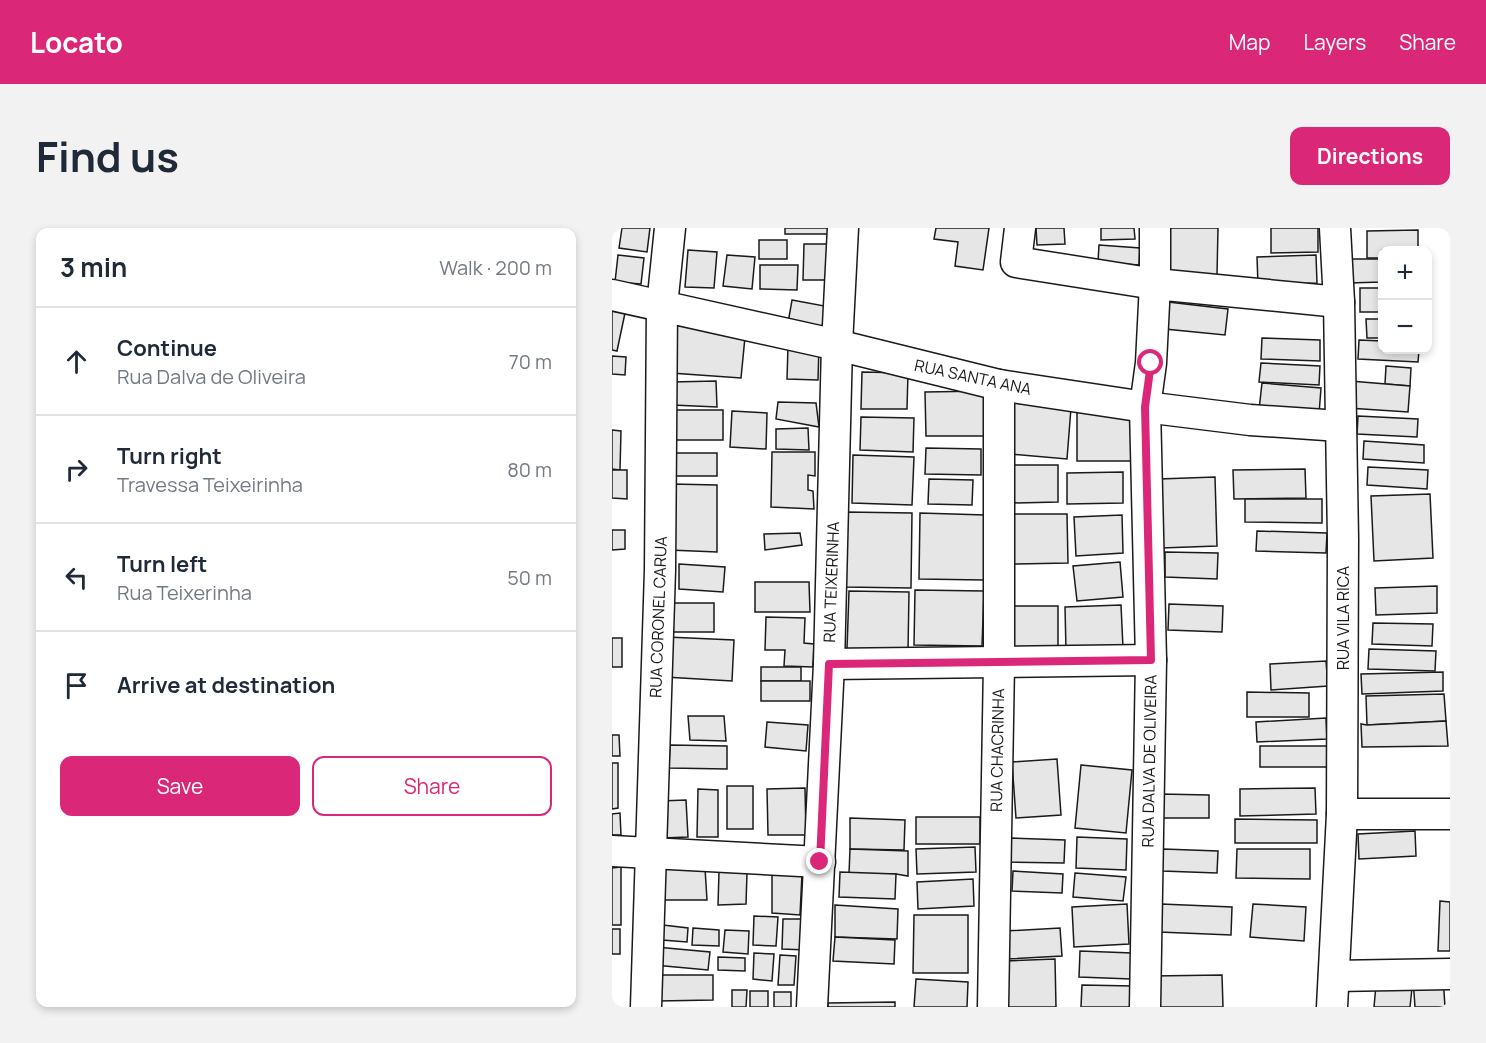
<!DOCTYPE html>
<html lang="en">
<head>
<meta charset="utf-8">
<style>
  body { margin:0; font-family:Manrope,sans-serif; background:#f2f2f3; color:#1f2937 }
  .controls { position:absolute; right:18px; top:18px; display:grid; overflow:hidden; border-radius:12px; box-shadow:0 3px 9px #0003 }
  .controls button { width:54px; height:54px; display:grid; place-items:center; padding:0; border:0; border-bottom:2px solid #e0e1e3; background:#fff; color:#1f2937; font:30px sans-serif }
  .stop { position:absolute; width:18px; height:18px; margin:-14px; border:4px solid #db2777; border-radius:50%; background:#fff }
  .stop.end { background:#db2777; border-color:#fff; box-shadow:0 2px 6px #0008 }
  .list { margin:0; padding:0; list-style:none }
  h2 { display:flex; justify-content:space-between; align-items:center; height:78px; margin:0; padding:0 24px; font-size:26px }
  h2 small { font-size:20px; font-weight:400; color:#747a83 }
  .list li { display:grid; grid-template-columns:39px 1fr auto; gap:18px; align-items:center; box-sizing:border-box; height:108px; padding:0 24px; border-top:2px solid #e0e1e3 }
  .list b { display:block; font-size:22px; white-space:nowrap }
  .list p { margin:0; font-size:20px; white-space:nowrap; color:#747a83 }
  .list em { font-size:20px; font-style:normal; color:#747a83 }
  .actions { display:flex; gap:12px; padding:18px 24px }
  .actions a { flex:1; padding:14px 0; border:2px solid #db2777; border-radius:12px; text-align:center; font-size:21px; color:#db2777 }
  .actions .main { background:#db2777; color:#fff }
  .icon { flex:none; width:33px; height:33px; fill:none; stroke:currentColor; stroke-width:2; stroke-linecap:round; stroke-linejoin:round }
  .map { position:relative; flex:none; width:838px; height:779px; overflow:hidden; border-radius:12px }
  header { display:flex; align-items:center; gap:36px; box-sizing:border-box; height:84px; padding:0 30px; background:#db2777; color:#fff }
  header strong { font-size:28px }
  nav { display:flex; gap:33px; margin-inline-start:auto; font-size:21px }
  .intro { display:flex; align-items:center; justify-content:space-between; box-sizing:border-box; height:144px; padding:0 36px }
  h1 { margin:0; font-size:42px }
  .button { padding:15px 27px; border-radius:12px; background:#db2777; color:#fff; font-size:21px; font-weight:700 }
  main { display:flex; gap:36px; padding:0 36px }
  aside { flex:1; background:#fff; border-radius:12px; box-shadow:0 3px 9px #0003 }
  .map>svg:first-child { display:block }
  .building { fill:#e6e6e6; stroke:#1a1a1a; stroke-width:1.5 }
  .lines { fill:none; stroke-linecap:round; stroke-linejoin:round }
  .minor-casing { stroke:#1a1a1a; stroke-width:33 }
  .minor { stroke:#fff; stroke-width:30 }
  .route { stroke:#db2777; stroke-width:8 }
  .labels { text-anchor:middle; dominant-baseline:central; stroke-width:4.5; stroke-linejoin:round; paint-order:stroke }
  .street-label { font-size:16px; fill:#1a1a1a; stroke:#fff }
</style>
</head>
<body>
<header>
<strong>Locato</strong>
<nav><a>Map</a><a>Layers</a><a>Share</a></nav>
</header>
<div class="intro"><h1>Find us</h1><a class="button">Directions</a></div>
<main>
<aside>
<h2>3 min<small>Walk · 200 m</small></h2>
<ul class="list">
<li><svg class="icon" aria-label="ahead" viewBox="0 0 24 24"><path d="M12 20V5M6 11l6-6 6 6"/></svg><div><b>Continue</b><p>Rua Dalva de Oliveira</p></div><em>70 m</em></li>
<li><svg class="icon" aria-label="right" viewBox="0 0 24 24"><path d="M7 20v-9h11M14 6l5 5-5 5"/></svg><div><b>Turn right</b><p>Travessa Teixeirinha</p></div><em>80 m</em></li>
<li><svg class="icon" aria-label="left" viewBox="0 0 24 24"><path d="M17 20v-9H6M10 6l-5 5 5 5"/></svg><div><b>Turn left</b><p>Rua Teixerinha</p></div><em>50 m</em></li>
<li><svg class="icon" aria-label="arrive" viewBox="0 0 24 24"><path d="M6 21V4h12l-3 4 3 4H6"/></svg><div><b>Arrive at destination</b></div></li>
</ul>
<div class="actions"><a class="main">Save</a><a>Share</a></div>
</aside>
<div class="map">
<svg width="838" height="779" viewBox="0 0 838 779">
  <rect width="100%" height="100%" fill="#fff"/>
  <g class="building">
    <polygon points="10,0 38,0 35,24 7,20"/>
    <rect x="173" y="0" width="47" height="6"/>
    <polygon points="324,0 377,0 371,42 343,38 346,14 322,11"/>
    <polygon points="424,0 452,0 453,16 425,17"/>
    <polygon points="489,0 522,0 523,11 489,12"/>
    <polygon points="556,0 606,0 605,47 556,45"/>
    <polygon points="659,0 706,0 706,24 659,25"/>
    <polygon points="806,2 806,22 770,22 770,30 755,30 755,3"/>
    <rect x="147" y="12" width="28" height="19"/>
    <polygon points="192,16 221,16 220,52 191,52"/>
    <polygon points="487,17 528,20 527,37 486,34"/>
    <polygon points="76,22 105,24 102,60 73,59"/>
    <polygon points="6,27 32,30 29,56 3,54"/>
    <polygon points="115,27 143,29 140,61 111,58"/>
    <polygon points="704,27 705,55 646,57 645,29"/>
    <polygon points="737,31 770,31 770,54 737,55"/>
    <polygon points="148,37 186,37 185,62 148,61"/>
    <rect x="748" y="60" width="22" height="24"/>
    <polygon points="180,72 218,79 214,101 176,95"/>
    <polygon points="556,74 616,81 613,107 553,101"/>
    <polygon points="0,83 13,85 5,123 0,122"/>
    <polygon points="754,91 770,91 770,110 755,110"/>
    <polygon points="63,97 133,109 129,150 59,145"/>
    <polygon points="650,110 708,112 708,133 649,131"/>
    <polygon points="747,112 770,113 770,122 807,122 806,134 746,131"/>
    <polygon points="176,118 207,118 206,152 175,151"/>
    <polygon points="0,128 14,129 13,147 0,146"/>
    <polygon points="649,135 708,138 707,157 647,154"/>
    <polygon points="774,138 799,140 798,158 773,156"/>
    <polygon points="250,144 296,145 295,181 249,181"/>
    <polygon points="104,153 105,179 60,177 59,154"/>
    <polygon points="738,153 798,158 796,184 736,180"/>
    <polygon points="650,155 709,160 707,186 647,182"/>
    <polygon points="372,163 373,208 314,208 313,164"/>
    <polygon points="166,174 204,175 207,199 164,191"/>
    <polygon points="402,175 459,180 455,231 398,226"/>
    <rect x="63" y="182" width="48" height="30"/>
    <polygon points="120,183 155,185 154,221 118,219"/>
    <rect x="465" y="184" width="55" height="49"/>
    <polygon points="746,188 806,191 805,209 745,206"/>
    <polygon points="249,189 302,190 301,224 248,222"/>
    <polygon points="196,200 197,222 164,221 164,201"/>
    <polygon points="0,202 9,203 8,242 0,241"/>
    <polygon points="752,213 812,217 812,235 751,231"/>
    <polygon points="314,220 369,221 369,247 313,246"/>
    <polygon points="160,224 203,224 203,248 196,247 196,262 201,263 202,281 159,279"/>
    <rect x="62" y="225" width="43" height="23"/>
    <polygon points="241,227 302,229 300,277 240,275"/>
    <polygon points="400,237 446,237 446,274 400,275"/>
    <polygon points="756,239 816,242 815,261 755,257"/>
    <polygon points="693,241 694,270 622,271 621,242"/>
    <polygon points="0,242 15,242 15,271 0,270"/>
    <polygon points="511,244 511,275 455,276 455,245"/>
    <polygon points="603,249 605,318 549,320 547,251"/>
    <polygon points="317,251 361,252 360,277 316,276"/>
    <polygon points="60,256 105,257 105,324 57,322"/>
    <polygon points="818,266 821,330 762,333 759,268"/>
    <polygon points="633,271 710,271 710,295 633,294"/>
    <polygon points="234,284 300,285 299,360 232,359"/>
    <polygon points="308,285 373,287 372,352 307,351"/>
    <polygon points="400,286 455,286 456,335 400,336"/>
    <polygon points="510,287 511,325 464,328 462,289"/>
    <polygon points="0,302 13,302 13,321 0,322"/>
    <polygon points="645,303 715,305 714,325 644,323"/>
    <polygon points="188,305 190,317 153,322 152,306"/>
    <polygon points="553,324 606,325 605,351 553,349"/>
    <polygon points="508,334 511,369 465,373 461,338"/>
    <polygon points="67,336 113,339 111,364 67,361"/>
    <polygon points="143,354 197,354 198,384 143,384"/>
    <polygon points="825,358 825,385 764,387 763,360"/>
    <polygon points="303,362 372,363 370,418 302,417"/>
    <polygon points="237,363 297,364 296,423 235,421"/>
    <rect x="57" y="375" width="45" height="29"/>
    <polygon points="557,376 611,378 610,404 556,402"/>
    <polygon points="509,377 511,420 454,423 453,379"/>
    <rect x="398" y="378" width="48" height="44"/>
    <polygon points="154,389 193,390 192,415 202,416 201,439 172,438 173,422 153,422"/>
    <polygon points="761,395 821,396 820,418 760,416"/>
    <polygon points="55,409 122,412 120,453 53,449"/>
    <rect x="0" y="410" width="10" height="29"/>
    <polygon points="757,421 824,423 823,443 756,441"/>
    <polygon points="714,433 716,458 659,462 658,436"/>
    <rect x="149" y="439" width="40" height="14"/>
    <polygon points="831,444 831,463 750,466 749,446"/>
    <rect x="149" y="453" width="49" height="20"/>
    <polygon points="635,464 697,465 697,489 635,489"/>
    <polygon points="832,466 834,493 755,497 754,468"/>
    <polygon points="76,488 112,488 114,513 78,512"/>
    <polygon points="714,490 715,511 645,514 644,494"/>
    <polygon points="834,493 836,518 750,519 749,496 755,497"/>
    <polygon points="155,494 196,497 194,523 153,519"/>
    <polygon points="0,507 7,507 8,528 0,528"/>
    <polygon points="58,517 115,518 115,541 57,540"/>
    <rect x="648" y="518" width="76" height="21"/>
    <polygon points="445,531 449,587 404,590 400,534"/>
    <polygon points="0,535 6,535 6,580 0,581"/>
    <polygon points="469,537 520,542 514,605 463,600"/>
    <rect x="115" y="558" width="26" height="43"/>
    <polygon points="193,560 194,607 156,607 155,561"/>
    <polygon points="703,560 704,586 628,588 628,561"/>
    <polygon points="86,561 106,562 106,609 85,609"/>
    <polygon points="548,566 597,567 597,590 548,590"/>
    <polygon points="74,572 76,609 50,610 48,573"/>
    <polygon points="8,585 9,607 0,607 0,586"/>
    <rect x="304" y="589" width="64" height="27"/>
    <polygon points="238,590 293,592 292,622 238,621"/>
    <polygon points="623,591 705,592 705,615 623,615"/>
    <polygon points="803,603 804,628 747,631 746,606"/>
    <polygon points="465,609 515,611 514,642 464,640"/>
    <polygon points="398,610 453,612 452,635 397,634"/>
    <polygon points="363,619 364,644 305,646 304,621"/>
    <polygon points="238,621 296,623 296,648 284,646 237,646"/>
    <polygon points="551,621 606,623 605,645 550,643"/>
    <polygon points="625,621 698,621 698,651 624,650"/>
    <polygon points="43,637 93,640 95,672 43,672"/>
    <polygon points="9,639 9,697 0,697 0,640"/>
    <polygon points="401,643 451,646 450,665 400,663"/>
    <polygon points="107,644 135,645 134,676 106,677"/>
    <polygon points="228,644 284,646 283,671 227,669"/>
    <polygon points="463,645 514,649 511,673 461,669"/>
    <polygon points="160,646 190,646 188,687 160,685"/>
    <polygon points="361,651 362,678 306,681 305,654"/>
    <polygon points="828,673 838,674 838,723 826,723"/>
    <polygon points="515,676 517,716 462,719 460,679"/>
    <polygon points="549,676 620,679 619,707 547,704"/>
    <polygon points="641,676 694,679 692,713 638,709"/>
    <polygon points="223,677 286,681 285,711 223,709"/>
    <polygon points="302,687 356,687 356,745 301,745"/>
    <polygon points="142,688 166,689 164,718 141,717"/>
    <polygon points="171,691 196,691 194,722 170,721"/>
    <polygon points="51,697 76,700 75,714 50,712"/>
    <polygon points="81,700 107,702 107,718 80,717"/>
    <polygon points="448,700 450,728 395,731 393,703"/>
    <rect x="0" y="701" width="8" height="25"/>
    <polygon points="113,702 137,703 136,726 111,724"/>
    <polygon points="223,709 283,712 282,736 221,733"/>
    <polygon points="44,719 98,724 96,742 42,737"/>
    <polygon points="468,723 520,725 519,751 467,749"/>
    <polygon points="142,725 162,726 160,753 141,751"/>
    <polygon points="168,727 184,728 182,757 166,757"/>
    <polygon points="106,729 133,730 133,743 106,742"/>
    <polygon points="443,731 444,779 396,779 394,733"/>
    <polygon points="46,747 101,747 101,772 46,773"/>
    <polygon points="610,747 611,779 540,779 540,748"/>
    <polygon points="831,748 833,779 803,779 801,750"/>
    <polygon points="304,751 356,754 355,779 302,779"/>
    <polygon points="470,757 521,758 521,779 469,779"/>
    <polygon points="764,757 800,760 798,779 762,779"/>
    <polygon points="120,762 135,762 134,779 120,779"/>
    <rect x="138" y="763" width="18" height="16"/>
    <rect x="162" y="764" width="17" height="15"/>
    <polygon points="283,774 283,779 216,779 216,775"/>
  </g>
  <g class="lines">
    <g class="minor-casing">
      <g id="minor">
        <polyline points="408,0 404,34 543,56 727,74"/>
        <polyline points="0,67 225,117 387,157 533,179 638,192 728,198"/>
        <polyline points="217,436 539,432"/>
        <polyline points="730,586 838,586"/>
        <polyline points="0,623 208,634"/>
        <polyline points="722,748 838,746"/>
        <polyline points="34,779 48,342 50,78 58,0"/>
        <polyline points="200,779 217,436 225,117 231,0"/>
        <polyline points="381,779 387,435 387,157"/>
        <polyline points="533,779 539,432 533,179 539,135 543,56 543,0"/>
        <polyline points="720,779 730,586 731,311 727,74 723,0"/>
      </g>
    </g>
    <use href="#minor" class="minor"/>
  </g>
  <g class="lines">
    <polyline class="route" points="208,634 217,436 539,432 533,179 539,135"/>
  </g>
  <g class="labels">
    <g class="street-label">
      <text transform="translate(361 149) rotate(12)">RUA SANTA ANA</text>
      <text transform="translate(219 354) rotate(-88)">RUA TEIXERINHA</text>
      <text transform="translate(46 389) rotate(-88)">RUA CORONEL CARUA</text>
      <text transform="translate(731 390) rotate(-90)">RUA VILA RICA</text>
      <text transform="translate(385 522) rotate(-89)">RUA CHACRINHA</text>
      <text transform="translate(537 533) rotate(-89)">RUA DALVA DE OLIVEIRA</text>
    </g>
  </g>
</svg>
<div class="controls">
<button>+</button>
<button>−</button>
</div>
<div class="stop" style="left:539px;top:135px"></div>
<div class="stop end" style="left:208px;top:634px"></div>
</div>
</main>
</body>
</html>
